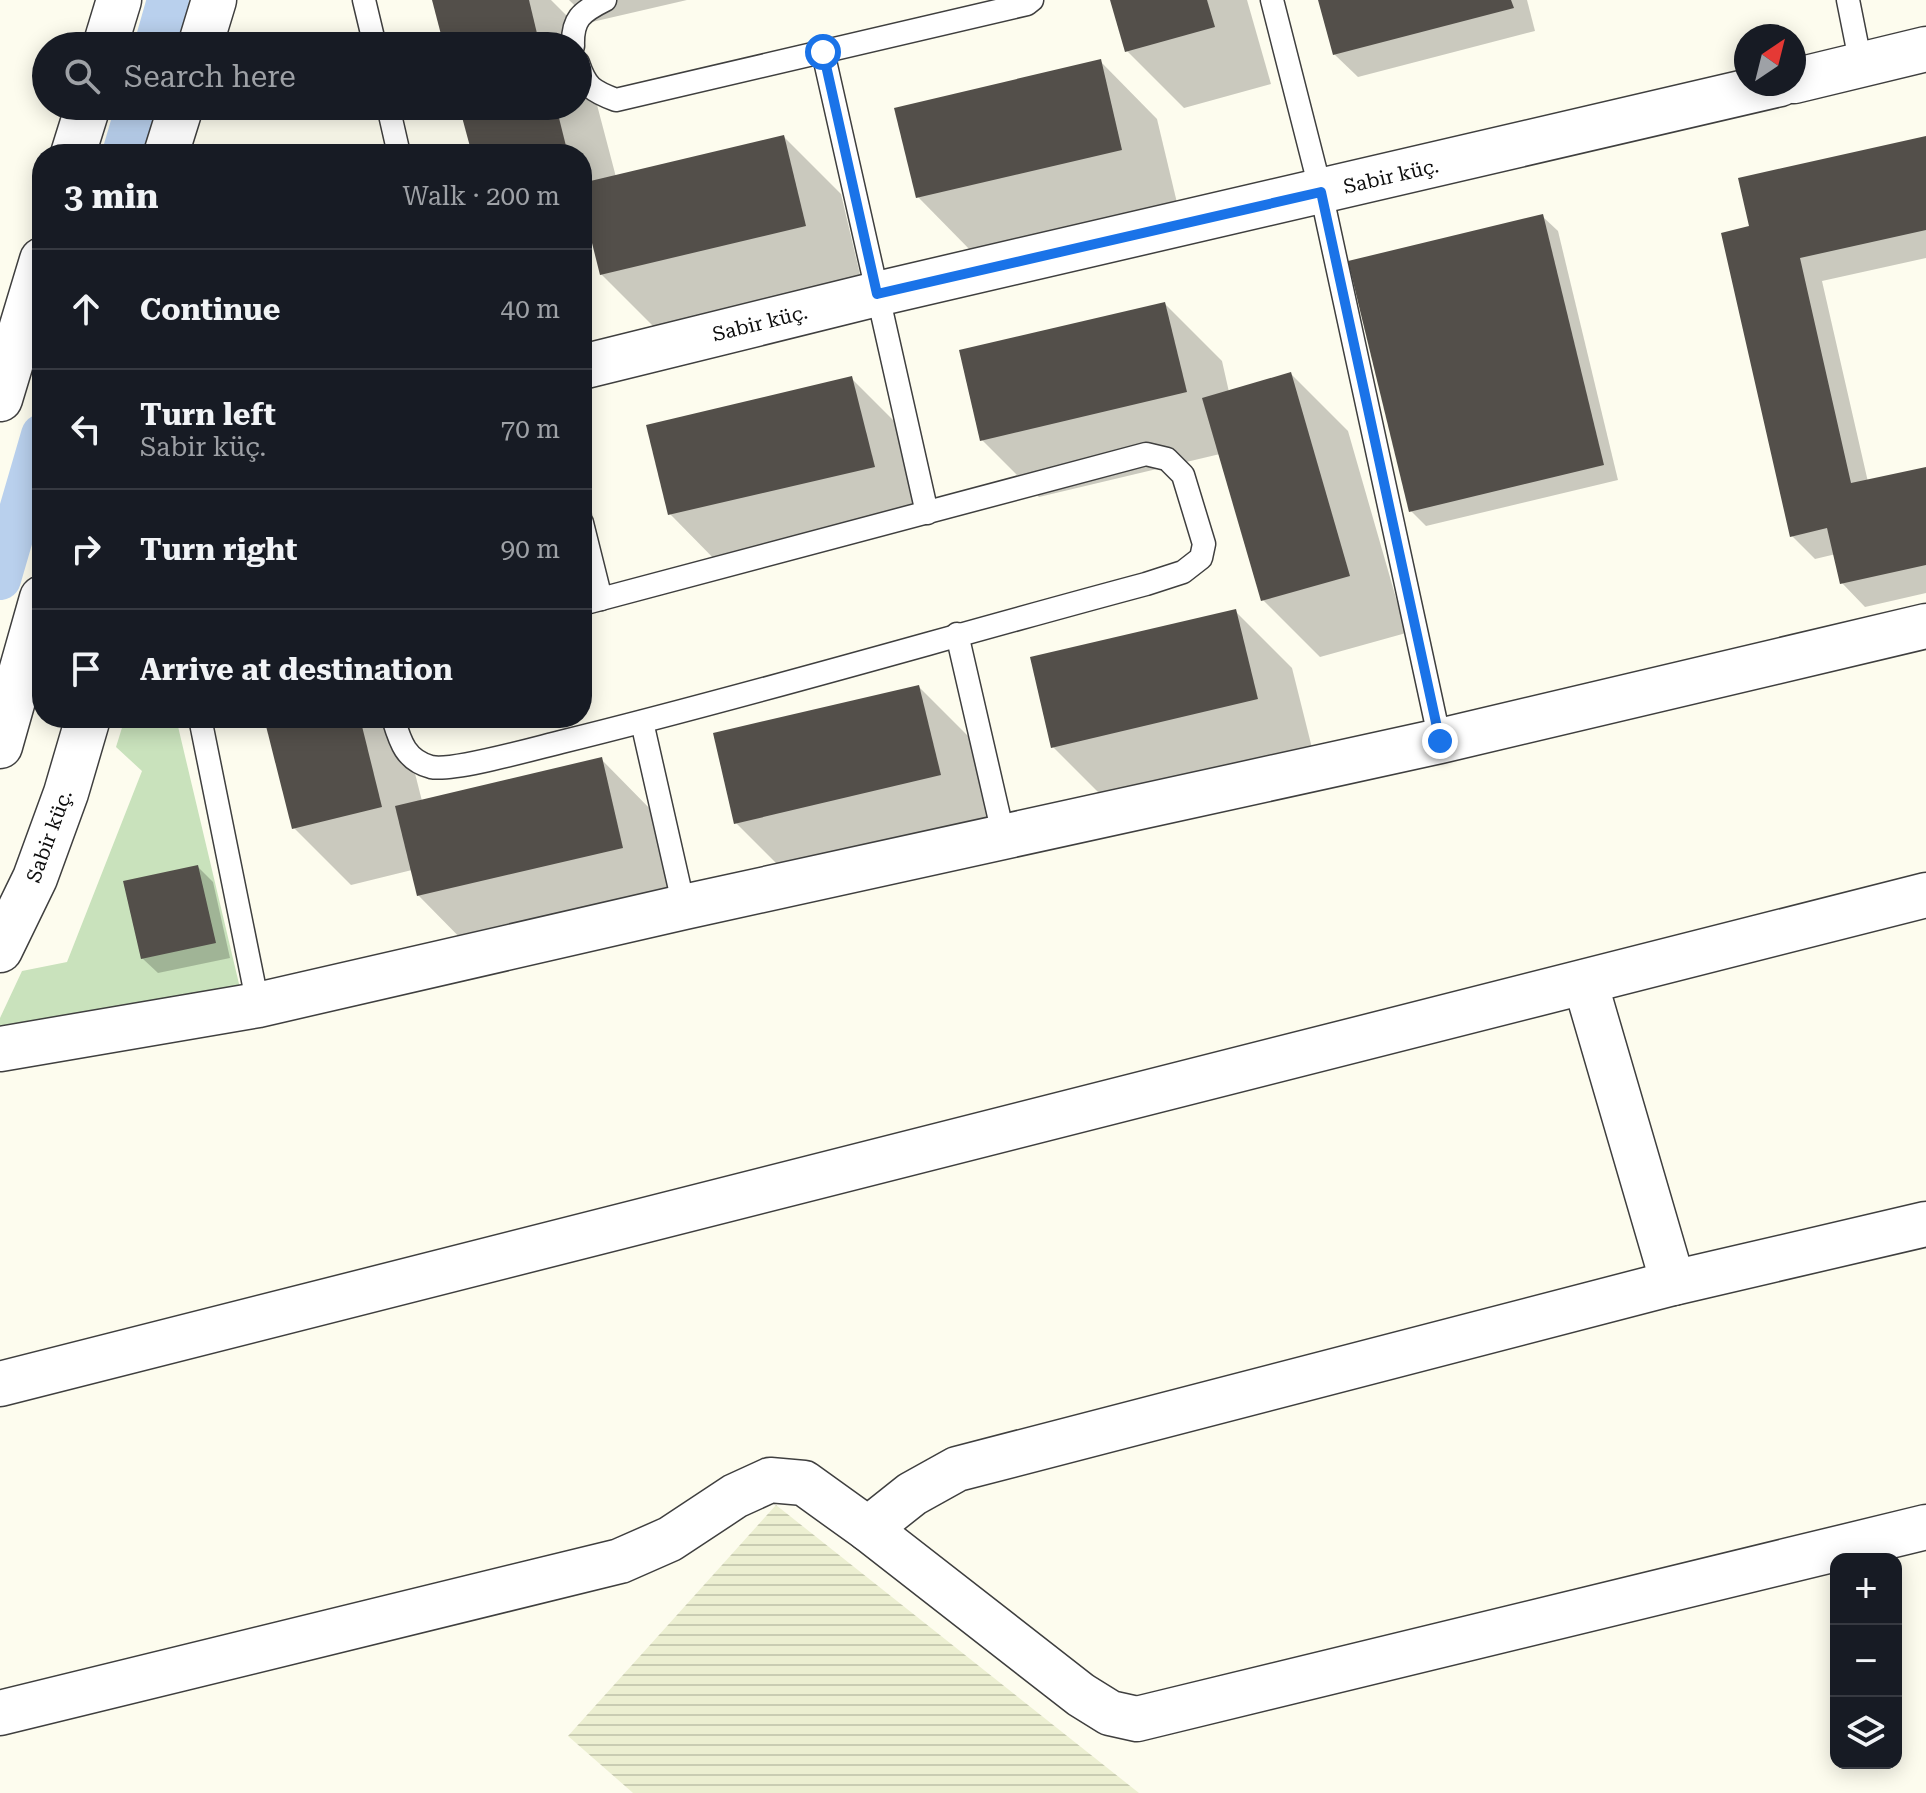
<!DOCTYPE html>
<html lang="en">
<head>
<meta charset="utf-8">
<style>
  body { margin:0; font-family:"Roboto Serif",serif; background:#20242c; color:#f1f3f6 }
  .controls { position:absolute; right:24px; bottom:24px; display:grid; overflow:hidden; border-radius:16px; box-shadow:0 4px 20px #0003 }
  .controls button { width:72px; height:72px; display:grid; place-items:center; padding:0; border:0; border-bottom:2px solid #363941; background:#171b24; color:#f1f3f6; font:40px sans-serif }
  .compass { position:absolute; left:1734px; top:24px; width:72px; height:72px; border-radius:50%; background:#171b24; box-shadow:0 4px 20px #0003; rotate:35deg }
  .stop { position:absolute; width:24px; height:24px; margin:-18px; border:6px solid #1a73e8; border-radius:50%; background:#fff }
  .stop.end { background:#1a73e8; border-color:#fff; box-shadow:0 2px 8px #0008 }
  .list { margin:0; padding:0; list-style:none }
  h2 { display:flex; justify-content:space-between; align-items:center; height:104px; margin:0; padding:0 32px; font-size:34px }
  h2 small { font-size:26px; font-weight:400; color:#9ea1a6 }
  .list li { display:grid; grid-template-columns:52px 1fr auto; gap:24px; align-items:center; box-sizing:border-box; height:120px; padding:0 32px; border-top:2px solid #363941 }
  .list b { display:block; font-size:30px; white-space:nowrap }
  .list p { margin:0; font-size:26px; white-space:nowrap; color:#9ea1a6 }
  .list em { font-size:26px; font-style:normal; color:#9ea1a6 }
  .icon { flex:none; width:44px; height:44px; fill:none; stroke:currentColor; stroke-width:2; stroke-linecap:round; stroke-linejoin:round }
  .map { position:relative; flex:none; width:1926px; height:1793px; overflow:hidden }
  .search { position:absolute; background:#171b24; box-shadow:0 4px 20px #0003; left:32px; top:32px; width:560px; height:88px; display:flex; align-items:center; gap:20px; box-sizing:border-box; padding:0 28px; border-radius:44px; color:#9ea1a6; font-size:30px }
  .panel { position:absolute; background:#171b24; box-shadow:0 4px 20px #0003; left:32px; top:144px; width:560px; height:584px; border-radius:32px }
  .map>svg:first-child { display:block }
  .farmland { fill:url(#farmland-rules) }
  .grass { fill:#c9e2bc }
  .shadow { fill:#0003 }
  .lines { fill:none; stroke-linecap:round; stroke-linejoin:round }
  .canal { stroke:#b9d0ed; stroke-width:42 }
  .building { fill:#534f4a }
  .service-casing { stroke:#3f3f3f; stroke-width:25 }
  .minor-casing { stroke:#3f3f3f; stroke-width:47 }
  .service { stroke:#fff; stroke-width:22 }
  .minor { stroke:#fff; stroke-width:44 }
  .route { stroke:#1a73e8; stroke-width:10 }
  .labels { text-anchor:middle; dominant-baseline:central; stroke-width:8; stroke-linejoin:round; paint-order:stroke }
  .street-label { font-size:20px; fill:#0c0c0c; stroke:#fff }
</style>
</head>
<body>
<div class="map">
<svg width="1926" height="1793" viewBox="0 0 1926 1793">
  <defs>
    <pattern id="farmland-rules" width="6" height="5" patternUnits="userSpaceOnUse" patternTransform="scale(2)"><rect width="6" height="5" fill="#ecefd1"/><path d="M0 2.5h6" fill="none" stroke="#c9ccb2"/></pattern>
  </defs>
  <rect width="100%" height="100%" fill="#fdfcee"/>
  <polygon class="farmland" points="776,1505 1139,1793 633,1793 568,1736"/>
  <polygon class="grass" points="125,718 176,718 240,988 0,1031 0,1018 22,971 67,962 142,771 116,747"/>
  <g class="shadow">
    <polygon points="434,0 551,0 576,25 616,177 784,137 841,194 862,283 658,331 601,274 592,237 582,240 582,154 474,154 462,106 578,106 578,46 446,46"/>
    <polygon points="569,0 687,0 592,22"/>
    <polygon points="1112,0 1247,0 1271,84 1184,108 1127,51"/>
    <polygon points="1320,0 1527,0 1535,31 1358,77 1334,54"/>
    <polygon points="1100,61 1157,119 1178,207 975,255 918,197"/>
    <polygon points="1926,138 1926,258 1822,281 1868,482 1926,469 1926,593 1865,607 1842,583 1836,554 1815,559 1792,536 1751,228"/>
    <polygon points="1542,216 1558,231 1618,480 1426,526 1411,511"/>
    <polygon points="1165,304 1222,361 1229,392 1291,374 1348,431 1406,633 1320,657 1263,600 1220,454 1039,497 982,440"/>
    <polygon points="852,379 909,436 930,524 727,572 670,514"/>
    <polygon points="582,499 591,508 612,596 582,603"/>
    <polygon points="1235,611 1292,668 1314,756 1110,804 1053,747"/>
    <polygon points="919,687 976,744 997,832 793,880 736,823"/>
    <polygon points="266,718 401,718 422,801 601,759 658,817 679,904 475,953 418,895 412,870 351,885 294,828"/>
    <polygon points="198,867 213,882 230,958 158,973 142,958"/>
  </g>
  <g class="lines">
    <g class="canal">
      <polyline points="155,46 168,0"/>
      <polyline points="123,154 137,106"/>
      <polyline points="0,579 42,435"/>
    </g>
  </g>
  <g class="building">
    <polygon points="432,0 529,0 540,46 444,46"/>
    <polygon points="1110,0 1207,0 1215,27 1125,52"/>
    <polygon points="1318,0 1511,0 1514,8 1333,55"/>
    <polygon points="1101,59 1122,150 916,198 894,108"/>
    <polygon points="459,106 556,106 568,154 472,154"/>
    <polygon points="784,135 806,226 600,275 582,203 582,183"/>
    <polygon points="1926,136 1926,230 1800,258 1851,483 1926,467 1926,565 1840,584 1827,528 1790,537 1721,233 1749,226 1738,178"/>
    <polygon points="1543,214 1604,465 1409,512 1348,261"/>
    <polygon points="1165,302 1187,392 980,441 959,350"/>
    <polygon points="1291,372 1350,576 1261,601 1202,398"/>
    <polygon points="852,376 875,467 668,515 646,425"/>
    <polygon points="1236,609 1258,699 1051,748 1030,657"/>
    <polygon points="919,685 941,775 734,824 713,733"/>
    <polygon points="264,718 360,718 382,807 292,829"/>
    <polygon points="602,757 623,848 417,896 395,806"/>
    <polygon points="198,865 216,943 141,959 123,881"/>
  </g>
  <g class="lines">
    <g class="service-casing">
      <g id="service">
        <polyline points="364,0 375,46"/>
        <polyline points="1272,0 1321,192 1440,741"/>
        <polyline points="1848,0 1861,65"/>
        <path d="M573,46C572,19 581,12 605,0"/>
        <polyline points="823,52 927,513"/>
        <path d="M578,63C586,87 592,91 616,100L1027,4L1032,0"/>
        <polyline points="388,106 399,154"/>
        <polyline points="582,523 601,599"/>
        <polyline points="957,634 1004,838"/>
        <polyline points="200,718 258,1005"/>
        <path d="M393,718C400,741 405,760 431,767C452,772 536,748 561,742C757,694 951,636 1146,584L1183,572L1201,558L1204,544L1183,475L1167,459L1146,454L582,604"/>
        <polyline points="642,722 684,907"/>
      </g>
    </g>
    <g class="minor-casing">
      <g id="minor">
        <polyline points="105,46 119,0"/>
        <polyline points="200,46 214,0"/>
        <polyline points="1794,81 1926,49"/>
        <polyline points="73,154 88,106"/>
        <polyline points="166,154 181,106"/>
        <polyline points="582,367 877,294 1780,84"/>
        <polyline points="0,399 42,260"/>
        <polyline points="0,746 42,598"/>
        <polyline points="0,950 35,878 66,793 88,718"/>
        <polyline points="1585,982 1673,1283"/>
        <polyline points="0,1049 258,1005 684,907 1440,741 1926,626"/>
        <polyline points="0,1384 1926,895"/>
        <polyline points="868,1529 1081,1695 1110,1713 1137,1719 1926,1527"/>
        <polyline points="0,1713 620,1561 670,1539 735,1496 770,1480 804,1483 868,1529 912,1494 957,1469 1673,1283 1926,1224"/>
      </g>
    </g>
    <use href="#service" class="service"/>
    <use href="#minor" class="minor"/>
  </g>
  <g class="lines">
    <polyline class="route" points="823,52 877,294 1321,192 1440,741"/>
  </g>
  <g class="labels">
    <g class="street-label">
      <text transform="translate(1391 176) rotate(-13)">Sabir küç.</text>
      <text transform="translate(760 323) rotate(-14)">Sabir küç.</text>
      <text transform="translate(49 836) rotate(-70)">Sabir küç.</text>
    </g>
  </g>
</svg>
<div class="controls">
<button>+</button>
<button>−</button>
<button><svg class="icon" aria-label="layers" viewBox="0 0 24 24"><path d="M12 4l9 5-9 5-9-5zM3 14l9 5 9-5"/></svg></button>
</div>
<svg class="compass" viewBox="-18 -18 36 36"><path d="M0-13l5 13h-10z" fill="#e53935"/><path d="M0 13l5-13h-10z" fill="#9ea1a6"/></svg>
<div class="stop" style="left:823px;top:52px"></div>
<div class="stop end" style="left:1440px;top:741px"></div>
<div class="search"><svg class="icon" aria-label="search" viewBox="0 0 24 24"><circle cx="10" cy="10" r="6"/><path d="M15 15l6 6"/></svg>Search here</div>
<section class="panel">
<h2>3 min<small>Walk · 200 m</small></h2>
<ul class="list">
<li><svg class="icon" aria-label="ahead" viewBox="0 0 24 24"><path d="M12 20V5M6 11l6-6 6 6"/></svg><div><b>Continue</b></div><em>40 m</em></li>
<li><svg class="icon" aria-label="left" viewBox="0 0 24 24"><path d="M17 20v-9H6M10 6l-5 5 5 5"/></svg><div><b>Turn left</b><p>Sabir küç.</p></div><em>70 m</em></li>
<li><svg class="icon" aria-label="right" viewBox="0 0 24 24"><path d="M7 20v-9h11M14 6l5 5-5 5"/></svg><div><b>Turn right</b></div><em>90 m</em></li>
<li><svg class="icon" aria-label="arrive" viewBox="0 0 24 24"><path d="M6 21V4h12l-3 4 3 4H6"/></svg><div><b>Arrive at destination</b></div></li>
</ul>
</section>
</div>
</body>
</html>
